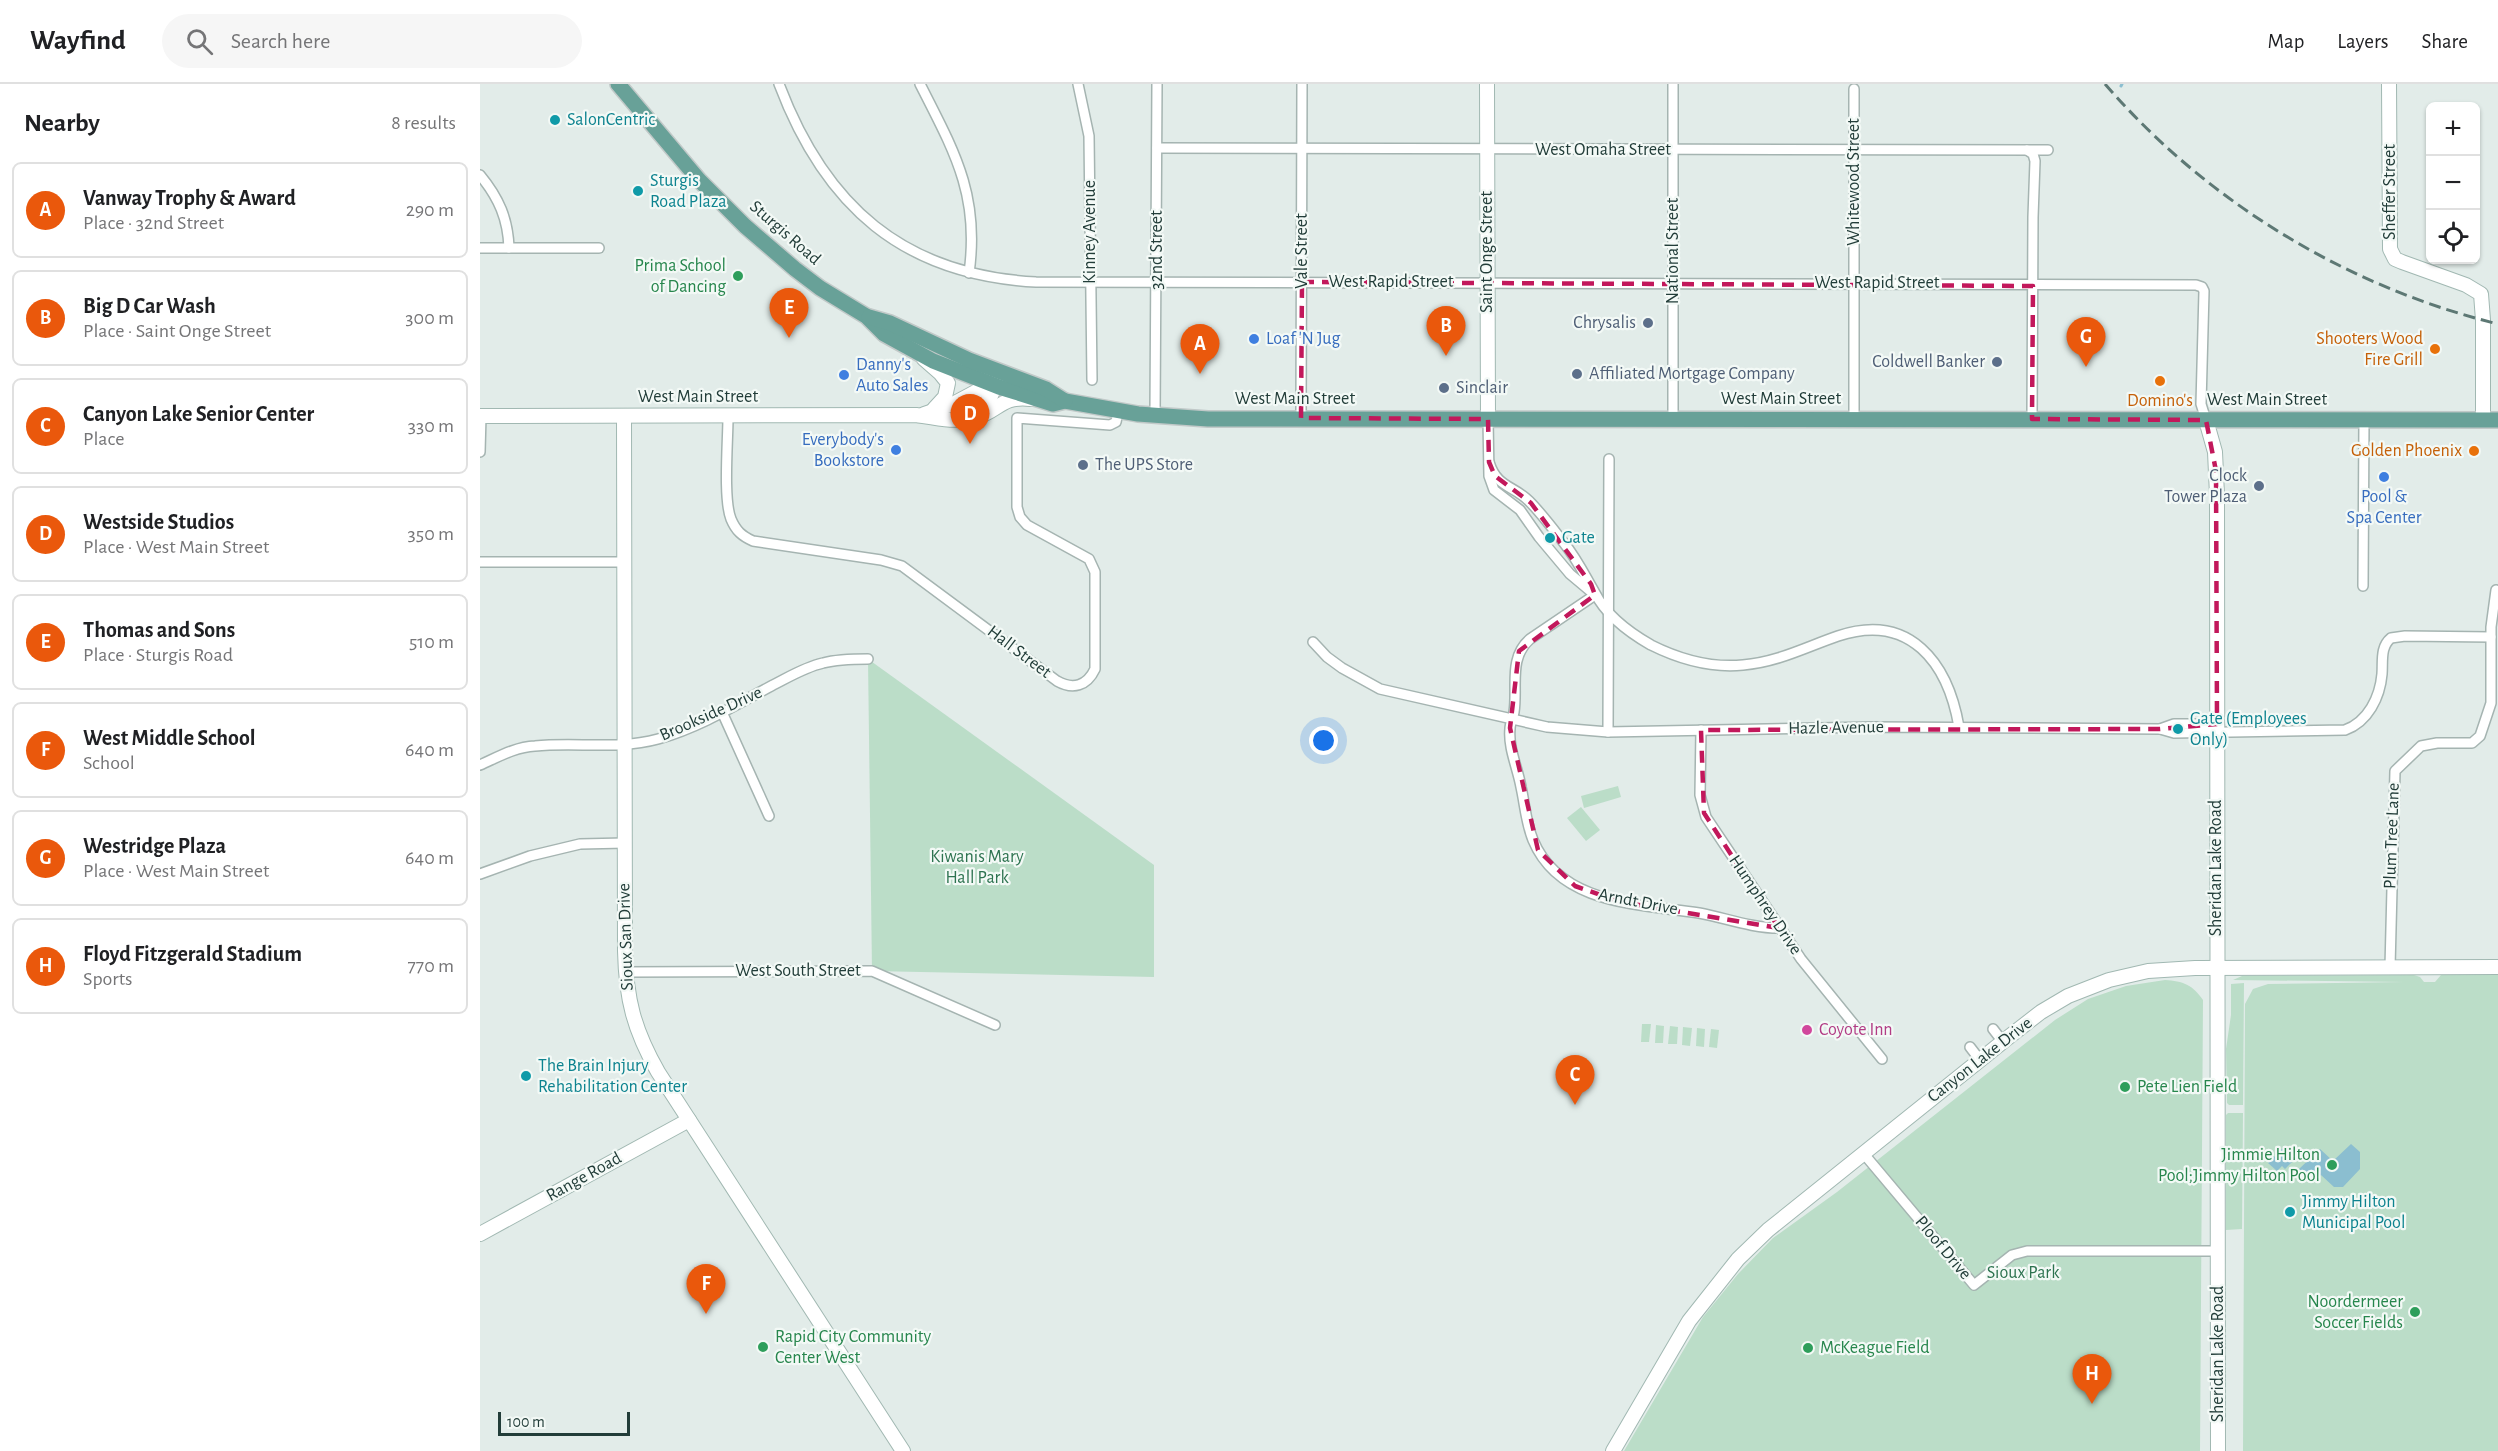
<!DOCTYPE html>
<html lang="en">
<head>
<meta charset="utf-8">
<style>
  body { margin:0; font-family:"Alegreya Sans",sans-serif; background:#f6f6f6; color:#202124 }
  .controls { position:absolute; right:18px; top:18px; display:grid; overflow:hidden; border-radius:9px; box-shadow:0 2px 4px #0004 }
  .controls button { width:54px; height:54px; display:grid; place-items:center; padding:0; border:0; border-bottom:2px solid #e0e0e0; background:#fff; color:#202124; font:30px sans-serif }
  .scale { position:absolute; left:18px; bottom:15px; width:132px; box-sizing:border-box; padding-left:6px; border:3px solid #223d39; border-top:0; font-size:16px; line-height:21px; white-space:nowrap; color:#223d39; -webkit-text-stroke:4px #f3f9f6; paint-order:stroke }
  .you { position:absolute; left:844px; top:657px; width:21px; height:21px; margin:-15px; border:4px solid #fff; border-radius:50%; background:#1a73e8; box-shadow:0 0 0 9px #1a73e833 }
  .badge { display:grid; place-items:center; width:39px; height:39px; border-radius:50%; background:#ea580c; color:#fff; font-size:20px; font-weight:700 }
  .pin { position:absolute; translate:-50% -50px; filter:drop-shadow(0 2px 3px #0008) }
  .pin::after { content:''; position:absolute; top:32px; width:21px; height:18px; background:inherit; clip-path:polygon(0 0,100% 0,50% 100%) }
  .list { margin:0; padding:0; list-style:none }
  h2 { display:flex; justify-content:space-between; align-items:center; height:78px; margin:0; padding:0 24px; font-size:26px }
  h2 small { font-size:20px; font-weight:400; color:#757577 }
  .list li { display:grid; grid-template-columns:39px 1fr auto; gap:18px; align-items:center; box-sizing:border-box; height:96px; margin:0 12px 12px; padding:0 12px; border:2px solid #e0e0e0; border-radius:9px }
  .list b { display:block; font-size:22px; white-space:nowrap }
  .list p { margin:0; font-size:20px; white-space:nowrap; color:#757577 }
  .list em { font-size:20px; font-style:normal; color:#757577 }
  .icon { flex:none; width:33px; height:33px; fill:none; stroke:currentColor; stroke-width:2; stroke-linecap:round; stroke-linejoin:round }
  .map { position:relative; flex:none; width:2018px; height:1367px; overflow:hidden }
  header { display:flex; align-items:center; gap:36px; box-sizing:border-box; height:84px; padding:0 30px; background:#fff; border-bottom:2px solid #e0e0e0 }
  header strong { font-size:28px }
  nav { display:flex; gap:33px; margin-inline-start:auto; font-size:21px }
  .search { width:420px; height:54px; background:#f6f6f6; display:flex; align-items:center; gap:15px; box-sizing:border-box; padding:0 21px; border-radius:33px; color:#757577; font-size:22px }
  main { display:flex }
  aside { flex:1; background:#fff }
  .map>svg:first-child { display:block }
  .green { fill:#bbddc8 }
  .water { fill:#8bbed0 }
  .lines { fill:none; stroke-linecap:round; stroke-linejoin:round }
  .stream { stroke:#8bbed0; stroke-width:3 }
  .street-casing { stroke:#a5b4b1; stroke-width:12 }
  .secondary-casing { stroke:#a1b8b2; stroke-width:16 }
  .primary-casing { stroke:#c1c9c8; stroke-width:18 }
  .street { stroke:#fff; stroke-width:9 }
  .secondary { stroke:#fff; stroke-width:14 }
  .primary { stroke:#68a198; stroke-width:15 }
  .rail { stroke:#5d7874; stroke-width:3; stroke-dasharray:12 6; stroke-linecap:butt }
  .marked { fill:none; stroke:#c2185b; stroke-width:4.5; stroke-dasharray:12 8; stroke-linejoin:round }
  .culture-dot { fill:#0f9aa8; stroke:#f3f9f6; stroke-width:2 }
  .leisure-dot { fill:#2e9e5b; stroke:#f3f9f6; stroke-width:2 }
  .service-dot { fill:#5c6f8a; stroke:#f3f9f6; stroke-width:2 }
  .shop-dot { fill:#3f7fe0; stroke:#f3f9f6; stroke-width:2 }
  .food-dot { fill:#e8710a; stroke:#f3f9f6; stroke-width:2 }
  .hotel-dot { fill:#d1479c; stroke:#f3f9f6; stroke-width:2 }
  .labels { text-anchor:middle; dominant-baseline:central; stroke-width:4.5; stroke-linejoin:round; paint-order:stroke }
  .culture-label { font-size:18px; fill:#0d838f; stroke:#f3f9f6; text-anchor:start }
  .street-label { font-size:18px; fill:#223d39; stroke:#f3f9f6 }
  .leisure-label { font-size:18px; fill:#27864d; stroke:#f3f9f6; text-anchor:end }
  .service-label { font-size:18px; fill:#4e5e75; stroke:#f3f9f6; text-anchor:end }
  .shop-label { font-size:18px; fill:#366cbe; stroke:#f3f9f6; text-anchor:start }
  .food-label { font-size:18px; fill:#c56008; stroke:#f3f9f6; text-anchor:end }
  .park-label { font-size:18px; fill:#2d7350; stroke:#f3f9f6 }
  .hotel-label { font-size:18px; fill:#b23c85; stroke:#f3f9f6; text-anchor:start }
</style>
</head>
<body>
<header>
<strong>Wayfind</strong>
<div class="search"><svg class="icon" aria-label="search" viewBox="0 0 24 24"><circle cx="10" cy="10" r="6"/><path d="M15 15l6 6"/></svg>Search here</div>
<nav><a>Map</a><a>Layers</a><a>Share</a></nav>
</header>
<main>
<aside>
<h2>Nearby<small>8 results</small></h2>
<ul class="list">
<li><span class="badge">A</span><div><b>Vanway Trophy &amp; Award</b><p>Place · 32nd Street</p></div><em>290 m</em></li>
<li><span class="badge">B</span><div><b>Big D Car Wash</b><p>Place · Saint Onge Street</p></div><em>300 m</em></li>
<li><span class="badge">C</span><div><b>Canyon Lake Senior Center</b><p>Place</p></div><em>330 m</em></li>
<li><span class="badge">D</span><div><b>Westside Studios</b><p>Place · West Main Street</p></div><em>350 m</em></li>
<li><span class="badge">E</span><div><b>Thomas and Sons</b><p>Place · Sturgis Road</p></div><em>510 m</em></li>
<li><span class="badge">F</span><div><b>West Middle School</b><p>School</p></div><em>640 m</em></li>
<li><span class="badge">G</span><div><b>Westridge Plaza</b><p>Place · West Main Street</p></div><em>640 m</em></li>
<li><span class="badge">H</span><div><b>Floyd Fitzgerald Stadium</b><p>Sports</p></div><em>770 m</em></li>
</ul>
</aside>
<div class="map">
<svg width="2018" height="1367" viewBox="0 0 2018 1367">
  <rect width="100%" height="100%" fill="#e2ece9"/>
  <g class="green">
    <polygon points="388,575 674,781 674,893 392,887"/>
    <polygon points="1138,702 1141,713 1104,724 1101,712"/>
    <polygon points="1101,723 1120,746 1106,757 1087,734"/>
    <polygon points="2018,890 2018,1367 1763,1367 1765,920 1773,905 1788,900 1924,898 1753,896 1762,892 1934,891 1940,893 1944,898 1955,898 1961,891"/>
    <path d="M1685,896C1703,897 1713,901 1723,916L1720,1367H1144L1223,1233L1258,1190L1293,1154L1357,1108L1575,936L1608,915L1646,902Z"/>
    <polygon points="1764,899 1763,1021 1749,1021 1747,1019 1746,965 1751,931 1751,900"/>
    <polygon points="1162,940 1171,940 1169,958 1161,958"/>
    <polygon points="1176,941 1184,942 1183,959 1175,959"/>
    <polygon points="1190,942 1198,943 1197,960 1188,960"/>
    <polygon points="1203,943 1212,944 1210,962 1202,961"/>
    <polygon points="1217,944 1225,945 1224,963 1216,962"/>
    <polygon points="1231,945 1239,946 1237,964 1229,963"/>
    <polygon points="1748,1029 1763,1029 1762,1145 1746,1146 1746,1031"/>
  </g>
  <g class="water">
    <polygon points="1871,1060 1880,1068 1880,1085 1863,1103 1854,1103 1841,1091 1832,1099 1818,1086 1840,1065 1853,1077"/>
    <polygon points="1803,1064 1814,1076 1805,1085 1802,1082 1797,1087 1788,1079"/>
  </g>
  <g class="lines">
    <polyline class="stream" points="1641,2 1642,0"/>
    <g class="street-casing">
      <g id="street">
        <path d="M299,0C345,122 423,191 556,198L1716,201L1722,203L1724,207L1721,320L1726,336"/>
        <path d="M440,0C474,67 500,111 489,189"/>
        <polyline points="598,0 609,52 612,296"/>
        <polyline points="677,64 1568,66"/>
        <polyline points="1547,66 1553,70 1555,77 1553,133 1552,335"/>
        <path d="M0,91C19,114 28,135 29,164"/>
        <polyline points="0,164 119,164"/>
        <polyline points="675,332 677,0"/>
        <path d="M248,333C248,357 243,415 251,435C256,447 262,452 273,457L401,476L422,482L577,597C593,606 607,602 615,585V488L609,475L547,441L540,433L537,423V334L630,341L636,338L638,328"/>
        <polyline points="821,334 822,0"/>
        <polyline points="1008,335 1009,392 1014,406 1040,426 1059,453 1090,490 1115,511"/>
        <polyline points="1193,335 1193,0"/>
        <polyline points="1374,335 1374,5"/>
        <polyline points="0,368 1,332"/>
        <path d="M1009,378C1017,404 1033,401 1049,417C1062,430 1073,445 1084,459C1097,475 1105,492 1115,509C1126,531 1150,549 1171,561C1199,575 1232,584 1263,581C1298,578 1326,563 1358,552C1430,528 1468,579 1479,643"/>
        <polyline points="0,478 144,478"/>
        <polyline points="1883,502 1884,335"/>
        <path d="M1115,511L1050,555C1028,574 1038,603 1034,628C1033,634 1030,639 1030,645C1028,664 1038,685 1041,703C1045,721 1046,739 1053,756C1080,821 1160,820 1219,829C1246,834 1271,844 1299,844"/>
        <polyline points="833,558 847,573 862,584 900,605 1067,643 1128,648 1394,643 1680,645 1694,640 1737,640"/>
        <polyline points="242,628 289,732"/>
        <path d="M1680,645L1694,649L1865,646C1888,638 1900,613 1902,590C1903,577 1900,563 1911,554L1925,552L2011,553"/>
        <polyline points="1221,646 1220,711 1226,733 1321,875 1402,975"/>
        <polyline points="1128,648 1129,375"/>
        <path d="M0,681C18,673 35,663 55,662C96,658 138,666 178,655C218,644 256,621 293,601C309,593 325,583 343,579C358,575 373,575 388,575"/>
        <polyline points="0,790 50,772 100,760 145,759"/>
        <polyline points="1910,883 1915,687 1941,662 1957,659 1992,659 2000,652 2011,619 2011,543 2016,506"/>
        <polyline points="145,888 392,887 515,941"/>
        <polyline points="1513,945 1523,958"/>
        <polyline points="1490,963 1500,976"/>
        <polyline points="1384,1070 1494,1201 1532,1171 1547,1167 1738,1167"/>
      </g>
    </g>
    <g class="secondary-casing">
      <g id="secondary">
        <polyline points="1007,0 1008,335"/>
        <polyline points="1909,0 1910,165 1915,175 1922,178 1986,201 2001,210 2003,236 2003,336"/>
        <polyline points="444,275 460,289 468,299 465,313 454,325"/>
        <polyline points="498,328 512,310 507,291"/>
        <polyline points="444,330 473,320 516,297"/>
        <path d="M0,332L436,331C455,334 477,339 497,333C520,326 521,312 550,315"/>
        <path d="M144,332L145,867C146,915 154,946 178,988L423,1367"/>
        <polyline points="1726,336 1735,368 1737,411 1738,1367"/>
        <polyline points="0,1150 209,1036"/>
        <polyline points="1133,1367 1209,1237 1258,1175 1288,1146 1530,952 1561,928 1588,912 1629,896 1668,887 1715,884 2018,883"/>
      </g>
    </g>
    <g class="primary-casing">
      <g id="primary">
        <polyline points="138,0 219,96 265,142 315,185 340,204 386,232 404,250 453,277 519,303 573,320 585,317 658,330 728,335 2018,336"/>
        <polyline points="389,233 410,239 489,276 566,305 585,317"/>
      </g>
    </g>
    <use href="#street" class="street"/>
    <use href="#secondary" class="secondary"/>
    <use href="#primary" class="primary"/>
    <path class="rail" d="M1625,0C1727,118 1867,203 2018,240"/>
  </g>
  <path class="marked" d="M822,198L1553,202L1552,335L1726,336L1736,387L1737,640L1680,645L1221,646L1224,729L1299,844L1141,818L1095,802L1058,766L1030,644L1039,567L1115,511L1111,500L1051,419L1015,392L1009,378L1008,335L821,334Z"/>
  <g class="culture-dot">
    <circle cx="75" cy="36" r="6"/>
    <circle cx="158" cy="107" r="6"/>
    <circle cx="1070" cy="454" r="6"/>
    <circle cx="1698" cy="645" r="6"/>
    <circle cx="46" cy="992" r="6"/>
    <circle cx="1810" cy="1128" r="6"/>
  </g>
  <g class="leisure-dot">
    <circle cx="258" cy="192" r="6"/>
    <circle cx="1645" cy="1003" r="6"/>
    <circle cx="1852" cy="1081" r="6"/>
    <circle cx="1935" cy="1228" r="6"/>
    <circle cx="283" cy="1263" r="6"/>
    <circle cx="1328" cy="1264" r="6"/>
  </g>
  <g class="service-dot">
    <circle cx="1168" cy="239" r="6"/>
    <circle cx="1517" cy="278" r="6"/>
    <circle cx="1097" cy="290" r="6"/>
    <circle cx="964" cy="304" r="6"/>
    <circle cx="603" cy="381" r="6"/>
    <circle cx="1779" cy="402" r="6"/>
  </g>
  <g class="shop-dot">
    <circle cx="774" cy="255" r="6"/>
    <circle cx="364" cy="291" r="6"/>
    <circle cx="416" cy="366" r="6"/>
    <circle cx="1904" cy="393" r="6"/>
  </g>
  <g class="food-dot">
    <circle cx="1955" cy="265" r="6"/>
    <circle cx="1680" cy="297" r="6"/>
    <circle cx="1994" cy="367" r="6"/>
  </g>
  <circle class="hotel-dot" cx="1327" cy="946" r="6"/>
  <g class="labels">
    <g class="culture-label">
      <text x="87" y="36">SalonCentric</text>
      <text x="170" y="97">Sturgis<tspan x="170" dy="21">Road Plaza</tspan></text>
      <text x="1082" y="454">Gate</text>
      <text x="1710" y="635">Gate (Employees<tspan x="1710" dy="21">Only)</tspan></text>
      <text x="58" y="982">The Brain Injury<tspan x="58" dy="21">Rehabilitation Center</tspan></text>
      <text x="1822" y="1118">Jimmy Hilton<tspan x="1822" dy="21">Municipal Pool</tspan></text>
    </g>
    <g class="street-label">
      <text x="1123" y="66">West Omaha Street</text>
      <text transform="translate(1374 98) rotate(-90)">Whitewood Street</text>
      <text transform="translate(1910 108) rotate(-90)">Sheffer Street</text>
      <text transform="translate(610 148) rotate(-90)">Kinney Avenue</text>
      <text transform="translate(305 149) rotate(41)">Sturgis Road</text>
      <text transform="translate(677 166) rotate(-90)">32nd Street</text>
      <text transform="translate(822 167) rotate(-90)">Vale Street</text>
      <text transform="translate(1193 167) rotate(-90)">National Street</text>
      <text transform="translate(1007 168) rotate(-90)">Saint Onge Street</text>
      <text x="911" y="198">West Rapid Street</text>
      <text x="1397" y="199">West Rapid Street</text>
      <text x="218" y="313">West Main Street</text>
      <text x="815" y="315">West Main Street</text>
      <text x="1301" y="315">West Main Street</text>
      <text x="1787" y="316">West Main Street</text>
      <text transform="translate(539 568) rotate(37)">Hall Street</text>
      <text transform="translate(231 630) rotate(-24)">Brookside Drive</text>
      <text transform="translate(1356 644) rotate(-1)">Hazle Avenue</text>
      <text transform="translate(1912 752) rotate(-88)">Plum Tree Lane</text>
      <text transform="translate(1736 784) rotate(-90)">Sheridan Lake Road</text>
      <text transform="translate(1158 818) rotate(11)">Arndt Drive</text>
      <text transform="translate(1285 821) rotate(56)">Humphrey Drive</text>
      <text transform="translate(146 853) rotate(-92)">Sioux San Drive</text>
      <text x="318" y="887">West South Street</text>
      <text transform="translate(1500 976) rotate(-38)">Canyon Lake Drive</text>
      <text transform="translate(104 1093) rotate(-29)">Range Road</text>
      <text transform="translate(1463 1164) rotate(50)">Ploof Drive</text>
      <text transform="translate(1738 1270) rotate(-90)">Sheridan Lake Road</text>
    </g>
    <g class="leisure-label">
      <text x="246" y="182">Prima School<tspan x="246" dy="21">of Dancing</tspan></text>
      <text x="1657" y="1003" text-anchor="start">Pete Lien Field</text>
      <text x="1840" y="1071">Jimmie Hilton<tspan x="1840" dy="21">Pool;Jimmy Hilton Pool</tspan></text>
      <text x="1923" y="1218">Noordermeer<tspan x="1923" dy="21">Soccer Fields</tspan></text>
      <text x="295" y="1253" text-anchor="start">Rapid City Community<tspan x="295" dy="21">Center West</tspan></text>
      <text x="1340" y="1264" text-anchor="start">McKeague Field</text>
    </g>
    <g class="service-label">
      <text x="1156" y="239">Chrysalis</text>
      <text x="1505" y="278">Coldwell Banker</text>
      <text x="1109" y="290" text-anchor="start">Affiliated Mortgage Company</text>
      <text x="976" y="304" text-anchor="start">Sinclair</text>
      <text x="615" y="381" text-anchor="start">The UPS Store</text>
      <text x="1767" y="392">Clock<tspan x="1767" dy="21">Tower Plaza</tspan></text>
    </g>
    <g class="shop-label">
      <text x="786" y="255">Loaf 'N Jug</text>
      <text x="376" y="281">Danny's<tspan x="376" dy="21">Auto Sales</tspan></text>
      <text x="404" y="356" text-anchor="end">Everybody's<tspan x="404" dy="21">Bookstore</tspan></text>
      <text x="1904" y="413" text-anchor="middle">Pool &amp;<tspan x="1904" dy="21">Spa Center</tspan></text>
    </g>
    <g class="food-label">
      <text x="1943" y="255">Shooters Wood<tspan x="1943" dy="21">Fire Grill</tspan></text>
      <text x="1680" y="317" text-anchor="middle">Domino's</text>
      <text x="1982" y="367">Golden Phoenix</text>
    </g>
    <g class="park-label">
      <text x="497" y="773">Kiwanis Mary<tspan x="497" dy="21">Hall Park</tspan></text>
      <text x="1543" y="1189">Sioux Park</text>
    </g>
    <g class="hotel-label">
      <text x="1339" y="946">Coyote Inn</text>
    </g>
  </g>
</svg>
<div class="controls">
<button>+</button>
<button>−</button>
<button><svg class="icon" aria-label="locate" viewBox="0 0 24 24"><circle cx="12" cy="12" r="6"/><path d="M12 2v4M12 18v4M2 12h4M18 12h4"/></svg></button>
</div>
<div class="scale">100 m</div>
<div class="you"></div>
<div class="pin badge" style="left:720px;top:290px">A</div>
<div class="pin badge" style="left:966px;top:272px">B</div>
<div class="pin badge" style="left:1095px;top:1021px">C</div>
<div class="pin badge" style="left:490px;top:360px">D</div>
<div class="pin badge" style="left:309px;top:254px">E</div>
<div class="pin badge" style="left:226px;top:1230px">F</div>
<div class="pin badge" style="left:1606px;top:283px">G</div>
<div class="pin badge" style="left:1612px;top:1320px">H</div>
</div>
</main>
</body>
</html>
